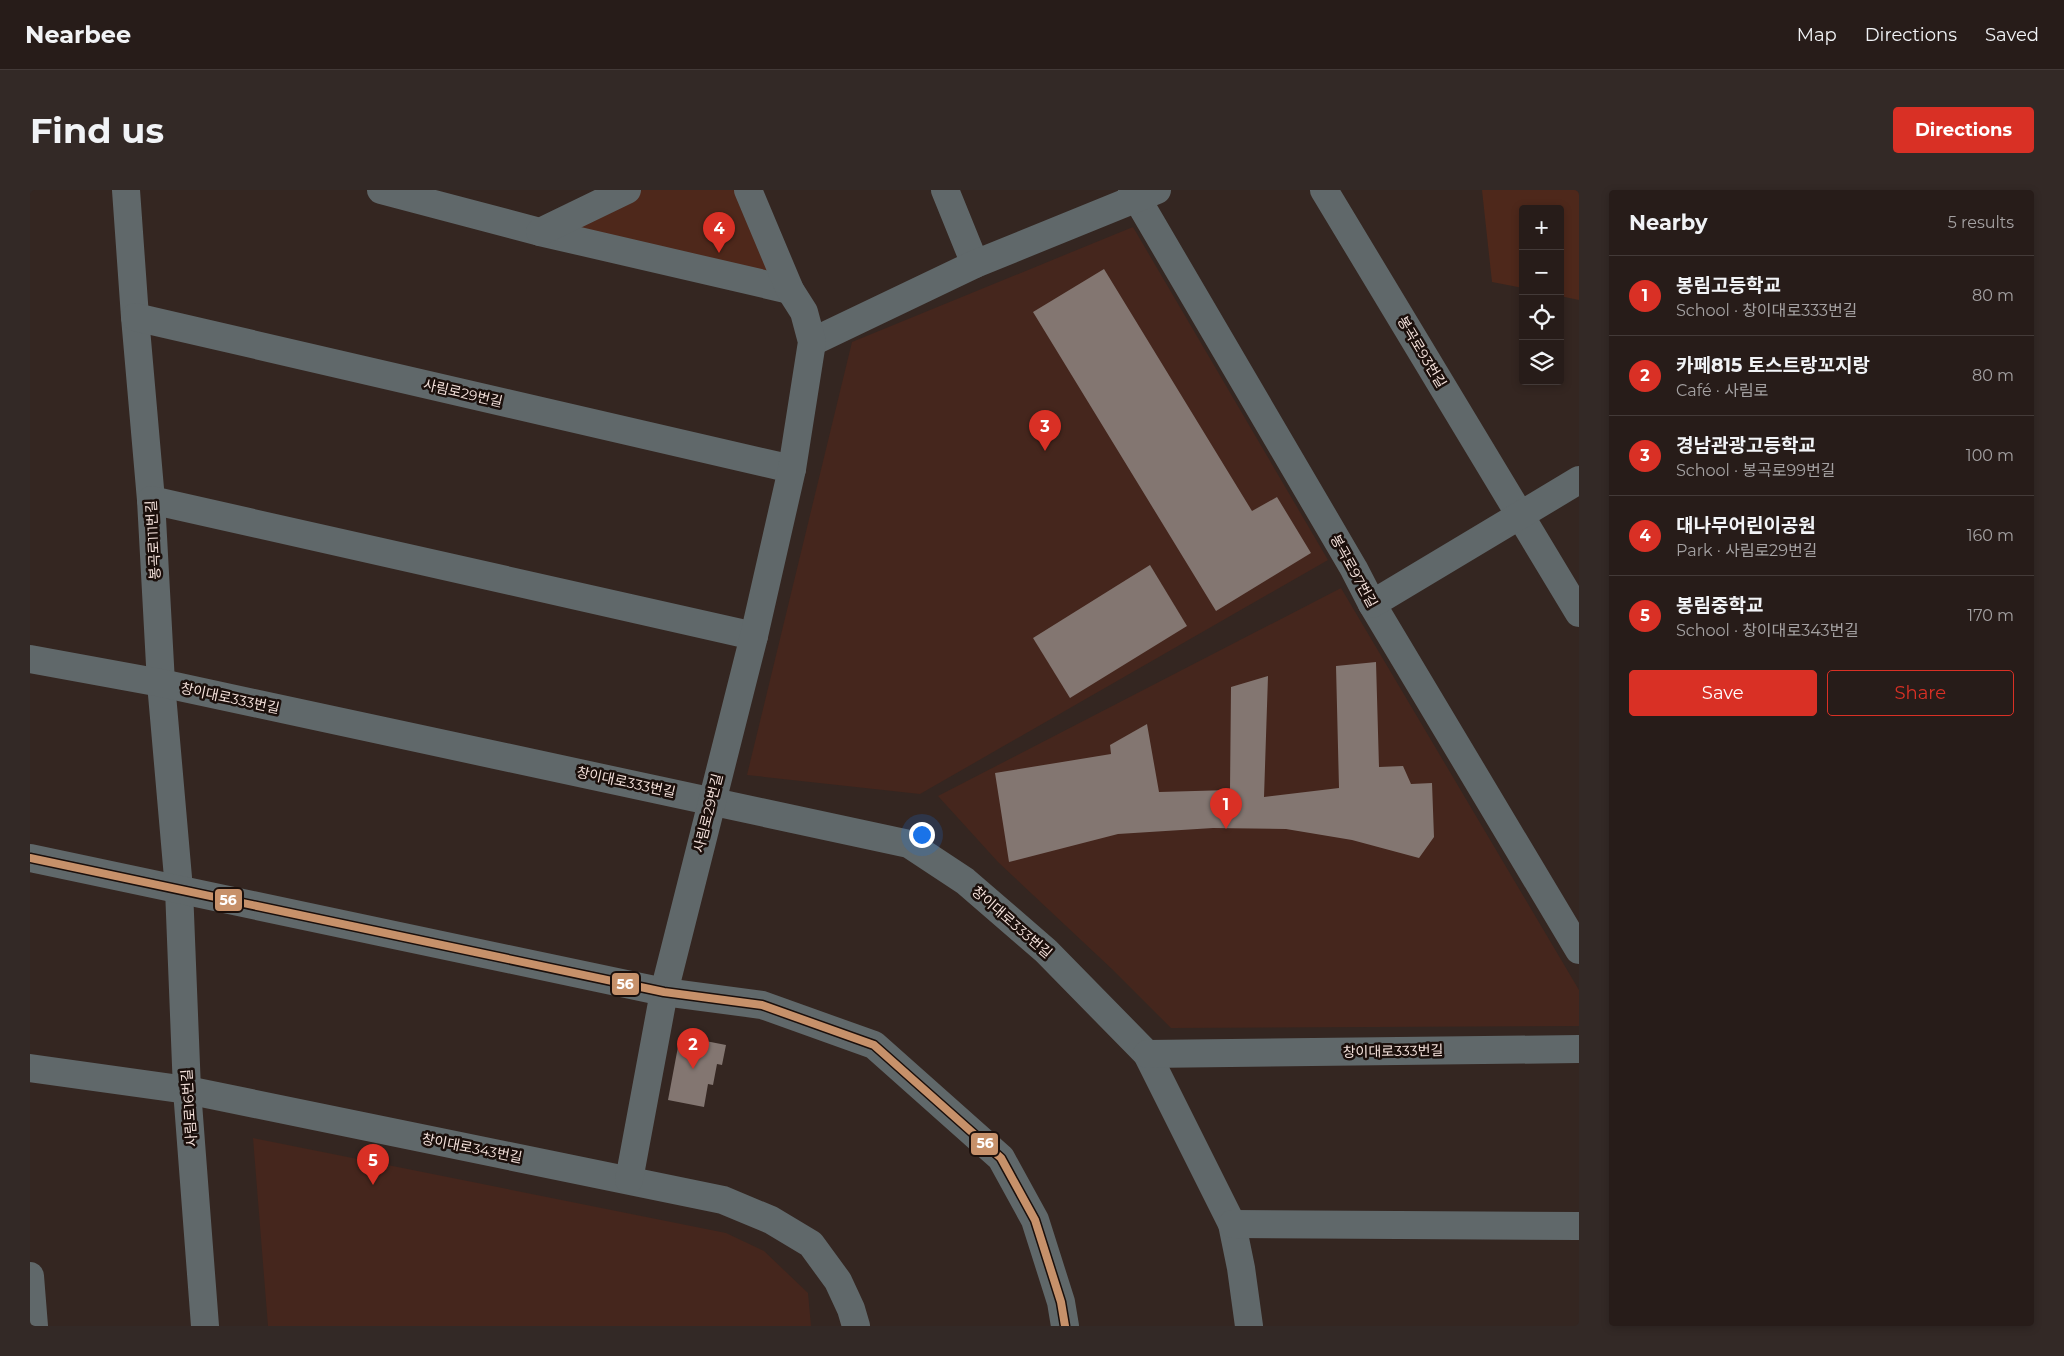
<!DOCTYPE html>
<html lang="en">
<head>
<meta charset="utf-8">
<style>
  body { margin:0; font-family:Montserrat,"Noto Sans KR",sans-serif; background:#332926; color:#f1f3f6 }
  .controls { position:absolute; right:15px; top:15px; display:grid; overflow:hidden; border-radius:5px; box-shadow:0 2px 8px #0003 }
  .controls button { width:45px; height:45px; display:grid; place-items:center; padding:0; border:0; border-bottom:1px solid #433a38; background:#271c19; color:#f1f3f6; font:25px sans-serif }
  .you { position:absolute; left:891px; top:644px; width:18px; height:18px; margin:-12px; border:4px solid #fff; border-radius:50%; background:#1a73e8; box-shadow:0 0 0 8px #1a73e833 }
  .badge { display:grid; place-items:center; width:32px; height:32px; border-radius:50%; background:#d93025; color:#fff; font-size:16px; font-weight:700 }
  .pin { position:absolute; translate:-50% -41px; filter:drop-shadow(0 1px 2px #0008) }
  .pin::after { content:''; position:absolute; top:26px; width:18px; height:15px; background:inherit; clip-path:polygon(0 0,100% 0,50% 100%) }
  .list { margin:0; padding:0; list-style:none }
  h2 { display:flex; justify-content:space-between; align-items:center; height:65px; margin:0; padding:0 20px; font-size:21px }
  h2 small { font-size:16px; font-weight:400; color:#a4a1a2 }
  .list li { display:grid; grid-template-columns:32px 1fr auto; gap:15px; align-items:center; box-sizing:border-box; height:80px; padding:0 20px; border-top:1px solid #433a38 }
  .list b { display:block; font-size:19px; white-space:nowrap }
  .list p { margin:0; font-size:16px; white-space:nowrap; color:#a4a1a2 }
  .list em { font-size:16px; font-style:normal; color:#a4a1a2 }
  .actions { display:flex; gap:10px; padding:15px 20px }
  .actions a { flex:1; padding:11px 0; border:1px solid #d93025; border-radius:5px; text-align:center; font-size:18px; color:#d93025 }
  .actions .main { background:#d93025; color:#fff }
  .icon { flex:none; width:28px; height:28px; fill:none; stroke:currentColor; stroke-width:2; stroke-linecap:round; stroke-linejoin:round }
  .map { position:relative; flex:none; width:1549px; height:1136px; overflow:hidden; border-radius:5px }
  header { display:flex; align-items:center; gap:30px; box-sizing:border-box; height:70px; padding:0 25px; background:#271c19; border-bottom:1px solid #433a38 }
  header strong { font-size:24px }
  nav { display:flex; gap:28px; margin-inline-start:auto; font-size:18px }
  .intro { display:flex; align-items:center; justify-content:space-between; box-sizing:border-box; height:120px; padding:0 30px }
  h1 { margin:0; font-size:35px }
  .button { padding:12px 22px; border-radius:5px; background:#d93025; color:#fff; font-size:18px; font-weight:700 }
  main { display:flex; gap:30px; padding:0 30px }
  aside { flex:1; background:#271c19; border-radius:5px; box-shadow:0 2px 8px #0003 }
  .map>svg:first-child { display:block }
  .built { fill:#45261d }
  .green { fill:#4e281b }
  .building { fill:#837671 }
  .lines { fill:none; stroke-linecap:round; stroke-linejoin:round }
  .minor { stroke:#60686a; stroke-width:28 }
  .bus-1-casing { stroke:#1b0f0b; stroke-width:11 }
  .bus-1 { stroke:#c7916a; stroke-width:8 }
  .labels { text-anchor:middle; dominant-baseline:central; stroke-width:5; stroke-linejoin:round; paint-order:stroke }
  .street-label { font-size:14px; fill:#f4e1db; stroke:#1b0f0b }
  .line-badge { stroke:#1b0f0b; stroke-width:2 }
  .badge-label { font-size:14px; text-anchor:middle; font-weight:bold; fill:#fff }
</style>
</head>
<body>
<header>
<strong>Nearbee</strong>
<nav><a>Map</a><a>Directions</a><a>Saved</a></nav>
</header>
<div class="intro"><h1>Find us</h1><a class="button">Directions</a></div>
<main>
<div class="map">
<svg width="1549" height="1136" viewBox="0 0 1549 1136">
  <rect width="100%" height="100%" fill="#342621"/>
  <g class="built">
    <polygon points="1103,37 1298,370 890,604 717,585 822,152"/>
    <polygon points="1311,398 1549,800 1549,836 1141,838 1083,780 968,672 908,606"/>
    <polygon points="223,948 696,1043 734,1061 778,1103 781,1136 238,1136"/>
  </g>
  <g class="green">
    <polygon points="612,0 713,0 747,86 533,40"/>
    <polygon points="1452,0 1549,0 1549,110 1530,106 1530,19 1493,19 1493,98 1462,92"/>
  </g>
  <g class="building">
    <polygon points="1074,79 1222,321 1247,307 1281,363 1186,421 1003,122"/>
    <polygon points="1120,375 1157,436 1040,508 1003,448"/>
    <polygon points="1346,472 1349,577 1373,576 1381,594 1402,593 1404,647 1389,668 1322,650 1256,639 1183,638 1088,644 979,672 965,583 1081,564 1080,555 1117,534 1129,602 1200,600 1201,497 1238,486 1234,607 1309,598 1306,476"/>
    <polygon points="650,846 696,855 692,875 687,874 683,895 678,894 674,917 638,910"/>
  </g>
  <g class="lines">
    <g class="minor">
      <polyline points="96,0 105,127 121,310 131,493 149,699 157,900 175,1136"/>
      <polyline points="351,0 510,42 760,100"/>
      <polyline points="915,0 945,74"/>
      <polyline points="1102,0 1324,379 1342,414 1549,760"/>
      <polyline points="1294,0 1549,423"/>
      <polyline points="510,42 597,0"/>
      <polyline points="105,127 762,279"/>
      <polyline points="782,152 945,74 1127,0"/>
      <polyline points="121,310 724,446"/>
      <polyline points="1342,414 1549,290"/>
      <polyline points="0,469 131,493 879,654 935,691 1016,761 1117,864 1202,1034 1211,1078 1219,1136"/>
      <polyline points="0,668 634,802 732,815 844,855 971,968 1005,1030 1031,1112 1035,1136"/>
      <polyline points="1117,864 1549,859"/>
      <polyline points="0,878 157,900 693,1010 741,1030 781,1054 808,1091 821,1119 826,1136"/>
      <polyline points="599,990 634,802 724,446 762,279 782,152 774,122 760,100 718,0"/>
      <polyline points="1202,1034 1549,1036"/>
      <polyline points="0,1086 4,1136"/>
    </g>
    <g class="bus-1-casing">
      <polyline id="bus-1" points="0,668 634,802 732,815 844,855 971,968 1005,1030 1031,1112 1035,1136"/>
    </g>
    <use href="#bus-1" class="bus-1"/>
  </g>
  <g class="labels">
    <g class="street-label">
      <text transform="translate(1392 162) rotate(59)">봉곡로93번길</text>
      <text transform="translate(433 203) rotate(13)">사림로29번길</text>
      <text transform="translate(123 350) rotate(-93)">봉곡로111번길</text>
      <text transform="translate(1324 381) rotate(61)">봉곡로97번길</text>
      <text transform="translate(200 508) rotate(12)">창이대로333번길</text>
      <text transform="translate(596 592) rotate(12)">창이대로333번길</text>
      <text transform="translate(678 623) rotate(-76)">사림로29번길</text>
      <text transform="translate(982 732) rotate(41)">창이대로333번길</text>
      <text transform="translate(1363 861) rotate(-1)">창이대로333번길</text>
      <text transform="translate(159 918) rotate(-94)">사림로16번길</text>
      <text transform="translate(442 958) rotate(11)">창이대로343번길</text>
    </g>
  </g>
  <g class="line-badge">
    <rect x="184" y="698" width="29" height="24" rx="5" fill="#c7916a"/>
    <rect x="581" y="782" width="29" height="24" rx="5" fill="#c7916a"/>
    <rect x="940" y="942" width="29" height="24" rx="5" fill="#c7916a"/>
  </g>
  <g class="badge-label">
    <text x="198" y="715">56</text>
    <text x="595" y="799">56</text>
    <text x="955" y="958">56</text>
  </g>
</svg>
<div class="controls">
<button>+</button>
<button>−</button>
<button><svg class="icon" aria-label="locate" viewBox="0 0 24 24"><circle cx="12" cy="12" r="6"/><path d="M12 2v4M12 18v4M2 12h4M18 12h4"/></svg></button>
<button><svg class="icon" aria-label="layers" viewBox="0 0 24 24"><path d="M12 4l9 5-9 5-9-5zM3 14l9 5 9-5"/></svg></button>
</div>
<div class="you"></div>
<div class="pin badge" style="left:1196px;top:639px">1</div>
<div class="pin badge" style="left:663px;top:879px">2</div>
<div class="pin badge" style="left:1015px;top:261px">3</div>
<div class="pin badge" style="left:689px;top:63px">4</div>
<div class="pin badge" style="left:343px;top:995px">5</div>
</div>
<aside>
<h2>Nearby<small>5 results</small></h2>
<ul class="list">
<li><span class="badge">1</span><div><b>봉림고등학교</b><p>School · 창이대로333번길</p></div><em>80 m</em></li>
<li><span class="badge">2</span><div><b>카페815 토스트랑꼬지랑</b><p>Café · 사림로</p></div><em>80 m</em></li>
<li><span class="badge">3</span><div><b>경남관광고등학교</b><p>School · 봉곡로99번길</p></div><em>100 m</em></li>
<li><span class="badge">4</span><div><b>대나무어린이공원</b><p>Park · 사림로29번길</p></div><em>160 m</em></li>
<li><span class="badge">5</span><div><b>봉림중학교</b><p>School · 창이대로343번길</p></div><em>170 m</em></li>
</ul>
<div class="actions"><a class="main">Save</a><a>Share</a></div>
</aside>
</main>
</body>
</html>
